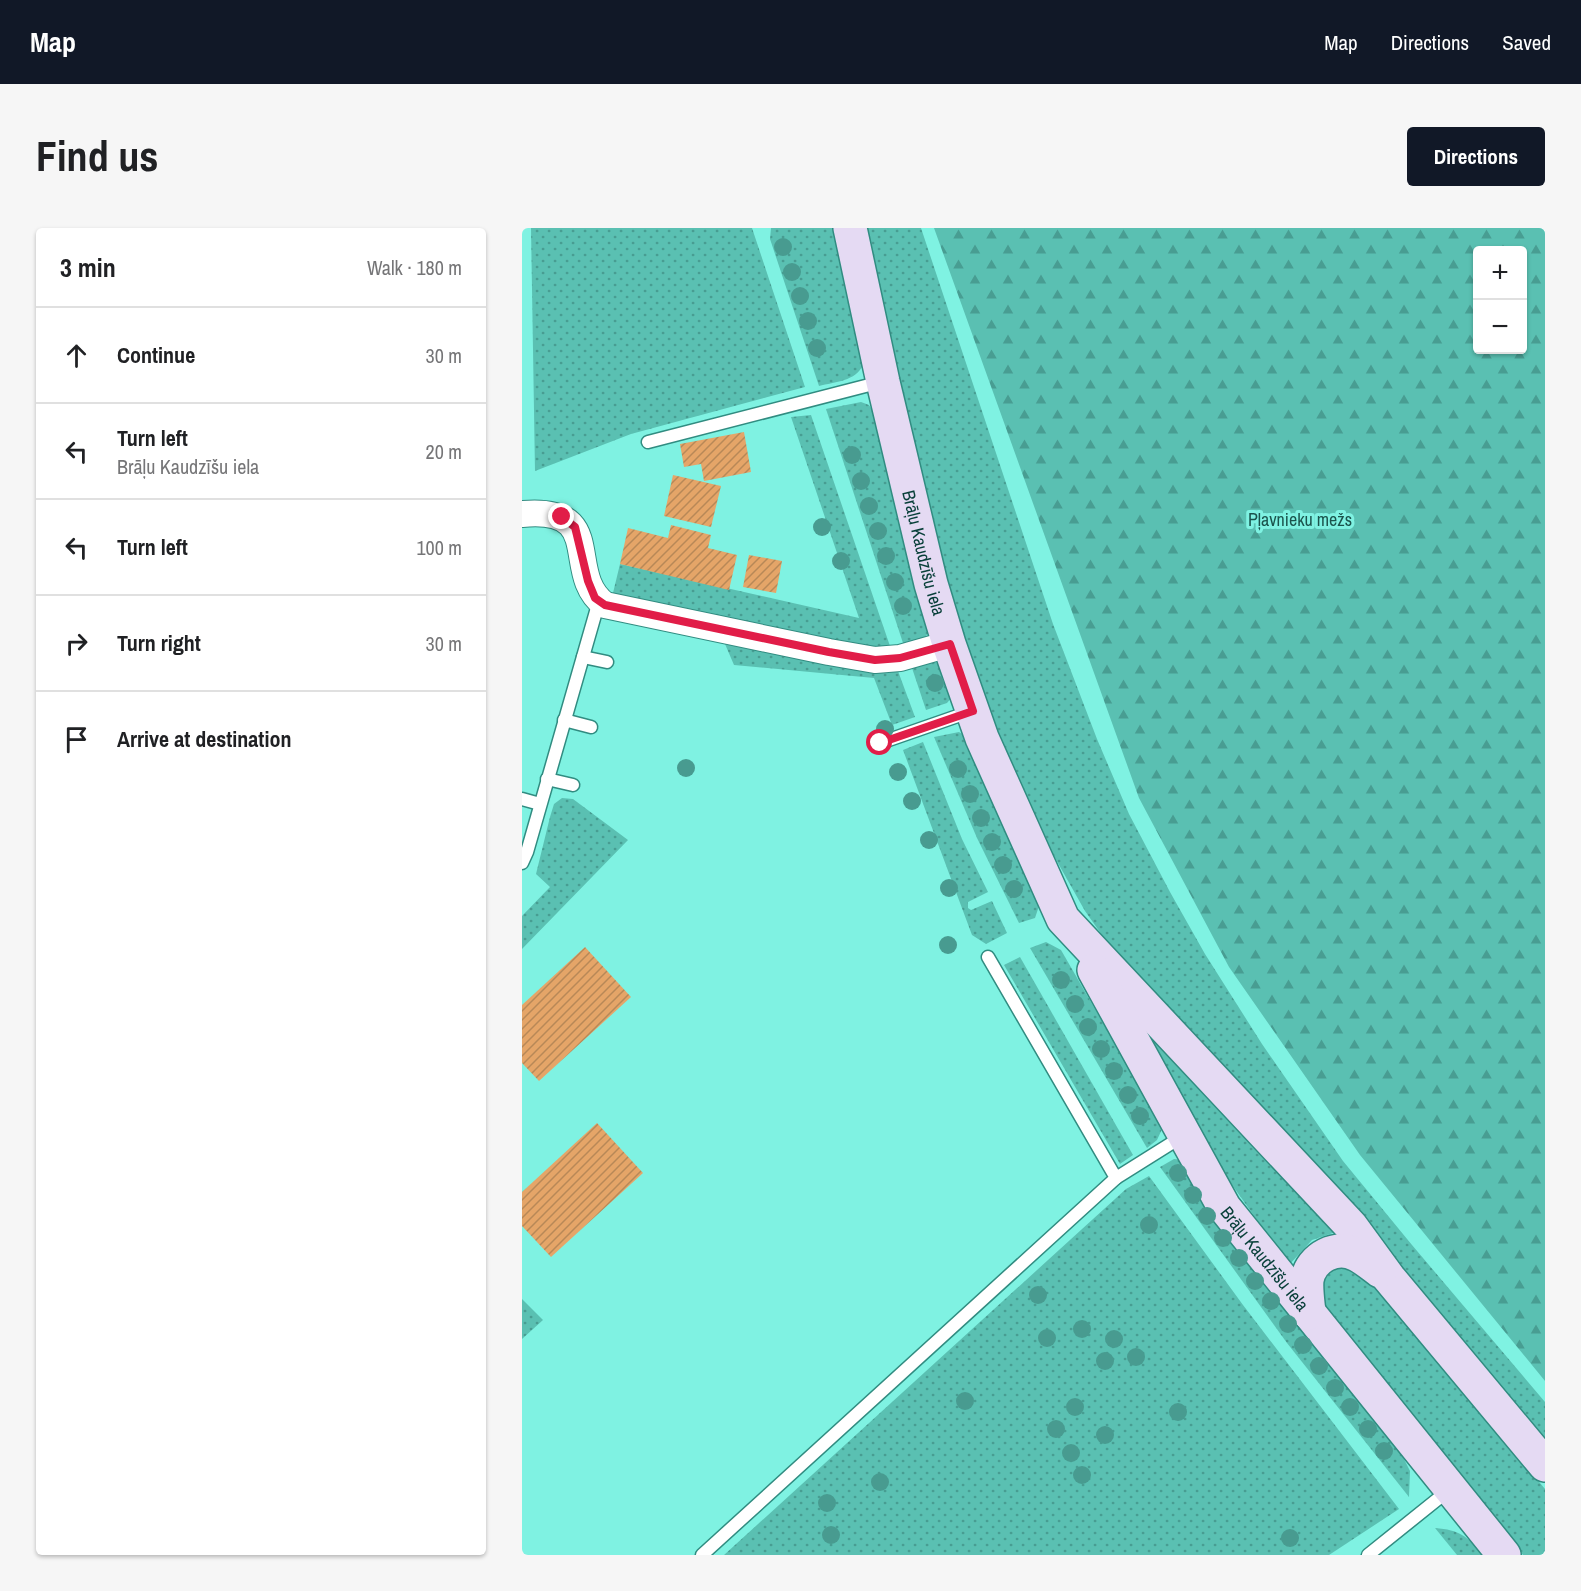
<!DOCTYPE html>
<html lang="en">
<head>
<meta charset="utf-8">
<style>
  body { margin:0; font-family:"Archivo Narrow",sans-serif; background:#f6f6f6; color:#202124 }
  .controls { position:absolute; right:18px; top:18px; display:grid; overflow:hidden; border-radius:6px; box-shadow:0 2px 4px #0004 }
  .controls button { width:54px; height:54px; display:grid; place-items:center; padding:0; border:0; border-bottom:2px solid #e0e0e0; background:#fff; color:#202124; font:30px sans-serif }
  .stop { position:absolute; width:18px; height:18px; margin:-14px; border:4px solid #e11d48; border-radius:50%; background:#fff }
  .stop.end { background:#e11d48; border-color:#fff; box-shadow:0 2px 6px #0008 }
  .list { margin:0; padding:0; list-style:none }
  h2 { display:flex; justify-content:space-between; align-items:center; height:78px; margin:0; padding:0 24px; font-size:26px }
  h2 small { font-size:20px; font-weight:400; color:#757577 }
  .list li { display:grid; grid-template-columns:39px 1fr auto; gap:18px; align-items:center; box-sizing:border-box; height:96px; padding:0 24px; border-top:2px solid #e0e0e0 }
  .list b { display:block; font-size:22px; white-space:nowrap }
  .list p { margin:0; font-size:20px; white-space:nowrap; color:#757577 }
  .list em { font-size:20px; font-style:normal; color:#757577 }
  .icon { flex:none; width:33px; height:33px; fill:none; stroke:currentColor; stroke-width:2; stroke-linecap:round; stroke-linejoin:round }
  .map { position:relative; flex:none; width:1023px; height:1327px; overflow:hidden; border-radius:6px }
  header { display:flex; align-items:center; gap:36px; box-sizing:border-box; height:84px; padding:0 30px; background:#111827; color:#fff }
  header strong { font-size:28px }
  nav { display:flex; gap:33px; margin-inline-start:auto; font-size:21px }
  .intro { display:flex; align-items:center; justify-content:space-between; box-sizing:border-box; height:144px; padding:0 36px }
  h1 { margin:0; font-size:42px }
  .button { padding:15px 27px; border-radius:6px; background:#111827; color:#fff; font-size:21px; font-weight:700 }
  main { display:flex; gap:36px; padding:0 36px }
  aside { flex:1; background:#fff; border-radius:6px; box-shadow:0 2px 4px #0004 }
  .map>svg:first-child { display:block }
  .grass { fill:url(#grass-dots) }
  .forest { fill:url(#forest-firs); fill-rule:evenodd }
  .building { fill:url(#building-hatch) }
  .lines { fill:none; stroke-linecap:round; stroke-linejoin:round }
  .lane-casing { stroke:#318c81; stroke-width:15 }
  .street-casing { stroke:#318c81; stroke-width:28 }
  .secondary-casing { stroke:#318c81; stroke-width:36 }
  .lane { stroke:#fff; stroke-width:12 }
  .street { stroke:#fff; stroke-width:26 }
  .secondary { stroke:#e5daf3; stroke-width:33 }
  .tree { fill:#489b90 }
  .route { stroke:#e11d48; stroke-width:8 }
  .labels { text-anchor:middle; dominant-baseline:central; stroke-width:6; stroke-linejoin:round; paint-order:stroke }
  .park-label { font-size:18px; fill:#1b534c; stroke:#7ff2e2 }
  .street-label { font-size:18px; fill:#083f39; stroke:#7ff2e2 }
</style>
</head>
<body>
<header>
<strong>Map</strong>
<nav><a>Map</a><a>Directions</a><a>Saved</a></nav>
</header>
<div class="intro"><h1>Find us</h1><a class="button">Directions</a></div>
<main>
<aside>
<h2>3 min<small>Walk · 180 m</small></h2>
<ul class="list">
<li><svg class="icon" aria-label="ahead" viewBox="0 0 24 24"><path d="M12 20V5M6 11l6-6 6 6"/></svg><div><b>Continue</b></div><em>30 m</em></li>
<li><svg class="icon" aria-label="left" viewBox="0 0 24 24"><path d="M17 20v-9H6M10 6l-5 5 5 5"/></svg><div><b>Turn left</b><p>Brāļu Kaudzīšu iela</p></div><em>20 m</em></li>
<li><svg class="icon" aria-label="left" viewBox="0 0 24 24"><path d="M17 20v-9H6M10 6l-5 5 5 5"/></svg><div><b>Turn left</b></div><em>100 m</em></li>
<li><svg class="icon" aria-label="right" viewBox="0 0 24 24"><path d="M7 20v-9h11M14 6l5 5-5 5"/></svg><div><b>Turn right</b></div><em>30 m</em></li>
<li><svg class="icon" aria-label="arrive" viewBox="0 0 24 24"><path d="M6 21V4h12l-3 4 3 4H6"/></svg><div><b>Arrive at destination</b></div></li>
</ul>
</aside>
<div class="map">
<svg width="1023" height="1327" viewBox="0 0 1023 1327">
  <defs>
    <pattern id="grass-dots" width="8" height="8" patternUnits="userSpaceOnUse" patternTransform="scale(1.5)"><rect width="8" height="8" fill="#5ac0b2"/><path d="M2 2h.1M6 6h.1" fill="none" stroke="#489d92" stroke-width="1.8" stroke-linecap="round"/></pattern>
    <pattern id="forest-firs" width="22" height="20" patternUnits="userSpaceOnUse" patternTransform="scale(1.5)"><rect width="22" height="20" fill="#5ac0b2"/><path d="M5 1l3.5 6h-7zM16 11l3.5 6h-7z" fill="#489d92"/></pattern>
    <pattern id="building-hatch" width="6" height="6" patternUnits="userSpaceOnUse" patternTransform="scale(1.5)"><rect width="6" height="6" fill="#e5a568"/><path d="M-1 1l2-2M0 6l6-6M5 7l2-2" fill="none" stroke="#b88857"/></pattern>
  </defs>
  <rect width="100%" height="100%" fill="#7ff2e2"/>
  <g class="grass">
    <polygon points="9,0 230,0 283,159 109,206 13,243"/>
    <path d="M249,0H311L341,137C334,153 313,154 297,158L248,11Z"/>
    <polygon points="342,0 399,0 531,396 575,511 607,586 648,664 683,726 740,816 821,933 890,1017 1023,1174 1023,1216 587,717 563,683 515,598 468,487 426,360"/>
    <polygon points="339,174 347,177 351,183 408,401 403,410 382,418 304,181"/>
    <polygon points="289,187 369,421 335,420 91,365 98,336 337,390 269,189"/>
    <polygon points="203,416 351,444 376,443 393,489 370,497 352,450 212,437"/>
    <polygon points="413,434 422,440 430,469 425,475 404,482 390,440"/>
    <polygon points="437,504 445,509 517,678 513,690 497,695 455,610 412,509"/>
    <polygon points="401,514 440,611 466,664 446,674 446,680 449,682 470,673 485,705 464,716 450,707 381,522"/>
    <polygon points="40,570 51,571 106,612 0,721 0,688 28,659 14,646 28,589 32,576"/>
    <polygon points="524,714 539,722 641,899 635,912 625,920 508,720"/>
    <polygon points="498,729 611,927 598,936 482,737"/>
    <polygon points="586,758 817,1003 790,1012 767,1037 678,912"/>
    <polygon points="652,931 663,932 880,1227 888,1243 887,1269 765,1115 638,939"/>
    <polygon points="627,948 721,1077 877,1281 807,1327 202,1327 604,961"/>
    <polygon points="811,1037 843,1045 1023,1261 1023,1327 1001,1327 799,1074 800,1049"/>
    <polygon points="0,1071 21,1092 0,1111"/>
    <path d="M913,1300C938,1302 945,1308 961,1327H935Z"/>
  </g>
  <path class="forest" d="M412,0H1023V1153L838,927L707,739L617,570ZM956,22H1000V122H956Z"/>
  <g class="building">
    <polygon points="222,204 229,244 182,253 179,236 162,239 158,216"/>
    <polygon points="151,247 199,258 189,299 142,288"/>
    <polygon points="149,297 189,307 186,320 215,327 207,362 98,336 106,300 146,310"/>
    <polygon points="227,327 260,333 254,365 221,359"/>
    <polygon points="63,719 109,769 17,853 0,835 0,777"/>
    <polygon points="75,895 121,945 29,1029 0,998 0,964"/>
  </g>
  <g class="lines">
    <g class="lane-casing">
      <g id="lane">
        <polyline points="126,214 359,154"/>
        <polyline points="61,429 85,434"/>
        <polyline points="42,492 69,499"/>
        <polyline points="358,515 450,483"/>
        <polyline points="25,551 51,557"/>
        <polyline points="0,571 18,576"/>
        <polyline points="0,635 5,624 77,373"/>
        <polyline points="594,950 661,908"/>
        <polyline points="180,1327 594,950 466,729"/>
        <polyline points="846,1327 927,1262"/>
      </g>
    </g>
    <g class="street-casing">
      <path id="street" d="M0,286C87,278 40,345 83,377L307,424L353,432L378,430L427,416"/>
    </g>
    <g class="secondary-casing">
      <g id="secondary">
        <path id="s1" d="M328,0L361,154L409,356L427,416L460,510L541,691L829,998L867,1050L1023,1237"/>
        <path id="s2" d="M572,742L702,979L982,1327"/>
        <path d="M787,1085C786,1074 784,1062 785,1052C789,1029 815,1016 835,1027C843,1031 851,1038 858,1043"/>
      </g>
    </g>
    <use href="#lane" class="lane"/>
    <use href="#street" class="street"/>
    <use href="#secondary" class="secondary"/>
  </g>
  <g class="tree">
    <circle cx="261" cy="19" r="9"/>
    <circle cx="270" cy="44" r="9"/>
    <circle cx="278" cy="68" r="9"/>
    <circle cx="286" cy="93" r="9"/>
    <circle cx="295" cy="120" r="9"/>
    <circle cx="330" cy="227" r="9"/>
    <circle cx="339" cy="253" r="9"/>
    <circle cx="347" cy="278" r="9"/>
    <circle cx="300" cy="299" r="9"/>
    <circle cx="356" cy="303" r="9"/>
    <circle cx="364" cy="328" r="9"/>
    <circle cx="319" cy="333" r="9"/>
    <circle cx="373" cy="354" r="9"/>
    <circle cx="381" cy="378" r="9"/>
    <circle cx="413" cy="455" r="9"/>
    <circle cx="363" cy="501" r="9"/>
    <circle cx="164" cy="540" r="9"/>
    <circle cx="436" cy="541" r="9"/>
    <circle cx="376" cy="544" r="9"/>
    <circle cx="448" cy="566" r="9"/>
    <circle cx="390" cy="573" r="9"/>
    <circle cx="459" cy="590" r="9"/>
    <circle cx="407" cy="612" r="9"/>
    <circle cx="470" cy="614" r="9"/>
    <circle cx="481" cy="637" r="9"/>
    <circle cx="427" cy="660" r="9"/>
    <circle cx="492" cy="661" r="9"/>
    <circle cx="426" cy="717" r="9"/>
    <circle cx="539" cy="752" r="9"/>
    <circle cx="553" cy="776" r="9"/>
    <circle cx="566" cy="799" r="9"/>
    <circle cx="579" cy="821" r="9"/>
    <circle cx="592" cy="843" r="9"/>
    <circle cx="606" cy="867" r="9"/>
    <circle cx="618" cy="888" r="9"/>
    <circle cx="656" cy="945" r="9"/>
    <circle cx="671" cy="967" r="9"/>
    <circle cx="685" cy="988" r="9"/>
    <circle cx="627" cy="997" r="9"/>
    <circle cx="701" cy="1010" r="9"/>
    <circle cx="717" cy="1030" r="9"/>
    <circle cx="733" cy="1053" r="9"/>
    <circle cx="516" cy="1067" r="9"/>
    <circle cx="749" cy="1073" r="9"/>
    <circle cx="766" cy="1096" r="9"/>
    <circle cx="560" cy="1101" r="9"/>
    <circle cx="525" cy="1110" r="9"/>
    <circle cx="592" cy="1111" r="9"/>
    <circle cx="781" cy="1117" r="9"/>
    <circle cx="614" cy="1129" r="9"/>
    <circle cx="583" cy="1133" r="9"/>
    <circle cx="797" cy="1138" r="9"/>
    <circle cx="813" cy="1160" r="9"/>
    <circle cx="443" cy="1173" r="9"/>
    <circle cx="553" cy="1179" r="9"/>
    <circle cx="828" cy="1179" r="9"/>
    <circle cx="656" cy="1184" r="9"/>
    <circle cx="534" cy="1201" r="9"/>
    <circle cx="846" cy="1201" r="9"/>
    <circle cx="583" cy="1207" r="9"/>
    <circle cx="862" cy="1223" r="9"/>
    <circle cx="549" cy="1225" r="9"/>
    <circle cx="560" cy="1247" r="9"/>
    <circle cx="358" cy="1254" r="9"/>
    <circle cx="305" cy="1275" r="9"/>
    <circle cx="309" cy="1307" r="9"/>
    <circle cx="768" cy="1310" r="9"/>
  </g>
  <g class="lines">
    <polyline class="route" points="40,289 53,299 66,353 73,370 83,377 307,424 353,432 378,430 428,416 451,483 358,515"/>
  </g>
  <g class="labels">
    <g class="park-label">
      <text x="778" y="291">Pļavnieku mežs</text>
    </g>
    <g class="street-label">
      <text stroke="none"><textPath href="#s1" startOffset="333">Brāļu Kaudzīšu iela</textPath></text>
      <text stroke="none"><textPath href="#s2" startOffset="336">Brāļu Kaudzīšu iela</textPath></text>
    </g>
  </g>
</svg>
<div class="controls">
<button>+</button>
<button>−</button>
</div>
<div class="stop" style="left:358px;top:515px"></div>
<div class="stop end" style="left:40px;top:289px"></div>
</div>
</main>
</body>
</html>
